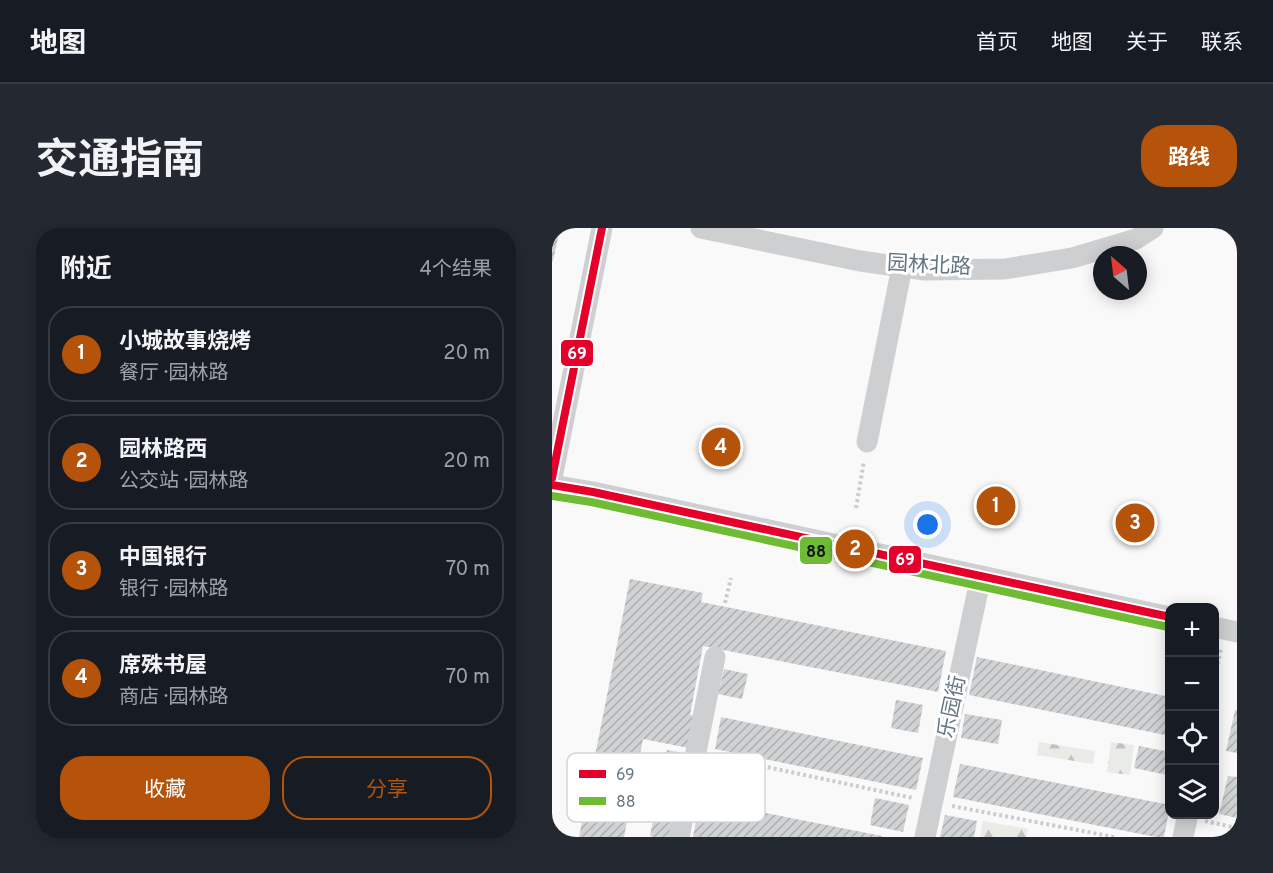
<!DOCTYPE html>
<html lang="zh">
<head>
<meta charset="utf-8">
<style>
  body { margin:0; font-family:Overpass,"Noto Sans SC",sans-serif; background:#242831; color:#f1f3f6 }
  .controls { position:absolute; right:18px; bottom:18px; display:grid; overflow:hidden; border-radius:12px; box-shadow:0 3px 15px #0003 }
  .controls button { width:54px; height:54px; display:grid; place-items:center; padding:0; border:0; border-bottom:2px solid #363941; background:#171b24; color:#f1f3f6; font:30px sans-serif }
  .compass { position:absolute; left:541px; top:18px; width:54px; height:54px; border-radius:50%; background:#171b24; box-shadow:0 3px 15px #0003; rotate:332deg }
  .you { position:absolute; left:376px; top:297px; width:21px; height:21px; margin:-15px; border:4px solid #fff; border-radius:50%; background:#1a73e8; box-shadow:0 0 0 9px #1a73e833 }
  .badge { display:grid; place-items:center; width:39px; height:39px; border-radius:50%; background:#b45309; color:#fff; font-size:20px; font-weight:700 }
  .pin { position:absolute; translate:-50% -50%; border:3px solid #fff; box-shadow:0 2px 6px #0006 }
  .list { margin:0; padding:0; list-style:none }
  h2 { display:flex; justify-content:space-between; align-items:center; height:78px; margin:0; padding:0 24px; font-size:26px }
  h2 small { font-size:20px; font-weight:400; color:#9ea1a6 }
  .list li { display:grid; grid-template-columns:39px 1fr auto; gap:18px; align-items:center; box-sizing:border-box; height:96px; margin:0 12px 12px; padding:0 12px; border:2px solid #363941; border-radius:24px }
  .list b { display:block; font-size:22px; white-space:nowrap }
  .list p { margin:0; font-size:20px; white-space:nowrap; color:#9ea1a6 }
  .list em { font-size:20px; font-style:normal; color:#9ea1a6 }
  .actions { display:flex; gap:12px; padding:18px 24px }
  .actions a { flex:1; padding:14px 0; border:2px solid #b45309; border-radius:24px; text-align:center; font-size:21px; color:#b45309 }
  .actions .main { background:#b45309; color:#fff }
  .icon { flex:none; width:33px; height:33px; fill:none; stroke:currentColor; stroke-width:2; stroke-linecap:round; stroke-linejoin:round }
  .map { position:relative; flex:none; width:685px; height:609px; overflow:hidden; border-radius:24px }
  header { display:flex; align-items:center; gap:36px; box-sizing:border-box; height:84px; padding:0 30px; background:#171b24; border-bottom:2px solid #363941 }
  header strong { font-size:28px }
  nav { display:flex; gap:33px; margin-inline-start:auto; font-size:21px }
  .intro { display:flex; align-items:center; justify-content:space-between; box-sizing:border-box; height:144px; padding:0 36px }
  h1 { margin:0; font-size:42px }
  .button { padding:15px 27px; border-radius:24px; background:#b45309; color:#fff; font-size:21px; font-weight:700 }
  main { display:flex; gap:36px; padding:0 36px }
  aside { flex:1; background:#171b24; border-radius:24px; box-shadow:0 3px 15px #0003 }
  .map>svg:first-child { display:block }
  .forest { fill:url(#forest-firs) }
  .building { fill:url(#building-hatch) }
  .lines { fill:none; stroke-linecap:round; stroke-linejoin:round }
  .path { stroke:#cbcccd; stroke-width:4; stroke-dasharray:3 3; stroke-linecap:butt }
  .minor { stroke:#cecfd0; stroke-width:21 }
  .bus-1-casing { stroke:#fff; stroke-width:12 }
  .bus-2-casing { stroke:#fff; stroke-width:12 }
  .bus-1 { stroke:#e4002b; stroke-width:8 }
  .bus-2 { stroke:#6fbc34; stroke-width:8 }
  .labels { text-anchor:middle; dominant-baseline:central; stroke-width:6; stroke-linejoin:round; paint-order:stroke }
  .street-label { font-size:21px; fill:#657683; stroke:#fff }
  .key { fill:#fff; stroke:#d1d6da; stroke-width:1.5 }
  .key-label { font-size:16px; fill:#657683 }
  .line-badge { stroke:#fff; stroke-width:2 }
  .badge-label { font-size:16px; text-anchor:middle; font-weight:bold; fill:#fff }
  .pale-badge-label { font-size:16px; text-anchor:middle; font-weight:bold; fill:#111 }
</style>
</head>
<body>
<header>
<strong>地图</strong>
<nav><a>首页</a><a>地图</a><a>关于</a><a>联系</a></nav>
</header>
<div class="intro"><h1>交通指南</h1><a class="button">路线</a></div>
<main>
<aside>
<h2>附近<small>4个结果</small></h2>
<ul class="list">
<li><span class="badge">1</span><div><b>小城故事烧烤</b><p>餐厅 · 园林路</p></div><em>20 m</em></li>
<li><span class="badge">2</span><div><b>园林路西</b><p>公交站 · 园林路</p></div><em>20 m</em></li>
<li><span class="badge">3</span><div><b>中国银行</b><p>银行 · 园林路</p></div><em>70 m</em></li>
<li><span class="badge">4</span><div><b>席殊书屋</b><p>商店 · 园林路</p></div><em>70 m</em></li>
</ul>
<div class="actions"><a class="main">收藏</a><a>分享</a></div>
</aside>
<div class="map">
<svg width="685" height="609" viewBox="0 0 685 609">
  <defs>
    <pattern id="forest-firs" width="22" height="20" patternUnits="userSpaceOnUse" patternTransform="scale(1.5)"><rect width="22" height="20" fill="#e8ebe6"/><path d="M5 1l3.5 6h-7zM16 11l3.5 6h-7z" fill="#c0c3c0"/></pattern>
    <pattern id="building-hatch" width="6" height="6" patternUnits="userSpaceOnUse" patternTransform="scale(1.5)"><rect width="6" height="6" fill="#d0d2d3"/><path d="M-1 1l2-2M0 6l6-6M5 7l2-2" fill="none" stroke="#acafb1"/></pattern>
  </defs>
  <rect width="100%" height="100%" fill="#f9f9f9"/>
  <g class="forest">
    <polygon points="487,514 543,523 541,536 485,527"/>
    <polygon points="559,514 582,517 578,547 555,544"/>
    <polygon points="431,593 476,601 474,609 428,609"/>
  </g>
  <g class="building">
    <polygon points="0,0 8,0 1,33 0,33"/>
    <polygon points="78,351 151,365 149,374 394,423 386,464 151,418 138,487 143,488 137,520 91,511 72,609 27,609"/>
    <polygon points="425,429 618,469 618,508 417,467"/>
    <polygon points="172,441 196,446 190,471 166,466"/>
    <polygon points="344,472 371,477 366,505 339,500"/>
    <polygon points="683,482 685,482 685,525 674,523"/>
    <polygon points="413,486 450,492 446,516 409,510"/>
    <polygon points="169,489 371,530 364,562 163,521"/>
    <polygon points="587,518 618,524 618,533 615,547 582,540"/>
    <polygon points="115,522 137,526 122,609 101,609 98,608"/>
    <polygon points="408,536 618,577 612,609 604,609 401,569"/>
    <polygon points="676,548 685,549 685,590 667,586"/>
    <polygon points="323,570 357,577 351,604 318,597"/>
    <polygon points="148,572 330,608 330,609 141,609"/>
    <polygon points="393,587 425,593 422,609 388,609"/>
  </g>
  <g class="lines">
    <g class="path">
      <polyline points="304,280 312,233"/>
      <polyline points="173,375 179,350"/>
      <polyline points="662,454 669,420"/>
      <polyline points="163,528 361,570"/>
      <polyline points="400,578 562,609"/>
      <polyline points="653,593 685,600"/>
    </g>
    <g class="minor">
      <polyline points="149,0 308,33 373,42 453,41 520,30 584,11 601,0"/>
      <polyline points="315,214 350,39"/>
      <polyline points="0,250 50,0"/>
      <polyline points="0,257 41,264 618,389"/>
      <polyline points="662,399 685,404"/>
      <polyline points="127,609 163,429"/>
      <polyline points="373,609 429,348"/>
      <polyline points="631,609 636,586"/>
    </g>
    <g class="bus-1-casing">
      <g id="bus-1">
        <polyline points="0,250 50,0"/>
        <polyline points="0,257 41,264 618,389"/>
      </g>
    </g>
    <g class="bus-2-casing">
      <polyline id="bus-2" points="0,268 39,274 616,399"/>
    </g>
    <use href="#bus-1" class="bus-1"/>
    <use href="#bus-2" class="bus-2"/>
  </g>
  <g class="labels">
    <g class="street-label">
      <text transform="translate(377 38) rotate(3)">园林北路</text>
      <text transform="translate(401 479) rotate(-78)">乐园街</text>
    </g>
  </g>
  <rect x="15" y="525" width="198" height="69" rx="9" class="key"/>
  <rect x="27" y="542" width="27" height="8" fill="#e4002b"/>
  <rect x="27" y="569" width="27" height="8" fill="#6fbc34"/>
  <g class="key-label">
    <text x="64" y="552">69</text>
    <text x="64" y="579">88</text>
  </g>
  <g class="line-badge">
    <rect x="8" y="111" width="34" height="28" rx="6" fill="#e4002b"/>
    <rect x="247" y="308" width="34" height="29" rx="6" fill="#6fbc34"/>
    <rect x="336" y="317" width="34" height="29" rx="6" fill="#e4002b"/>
  </g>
  <g class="badge-label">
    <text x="25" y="131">69</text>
    <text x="353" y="337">69</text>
  </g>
  <g class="pale-badge-label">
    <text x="264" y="329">88</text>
  </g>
</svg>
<div class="controls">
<button>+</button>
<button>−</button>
<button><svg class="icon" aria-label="locate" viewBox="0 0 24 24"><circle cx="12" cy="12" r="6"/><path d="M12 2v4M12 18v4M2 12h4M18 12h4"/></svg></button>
<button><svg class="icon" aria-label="layers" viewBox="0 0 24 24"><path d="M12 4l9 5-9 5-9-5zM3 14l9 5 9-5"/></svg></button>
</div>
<svg class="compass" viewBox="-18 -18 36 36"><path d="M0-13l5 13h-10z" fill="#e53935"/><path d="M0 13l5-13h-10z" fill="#9ea1a6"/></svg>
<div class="you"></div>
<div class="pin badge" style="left:444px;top:278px">1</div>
<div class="pin badge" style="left:303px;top:321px">2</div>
<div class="pin badge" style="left:583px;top:295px">3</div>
<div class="pin badge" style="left:169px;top:219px">4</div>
</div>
</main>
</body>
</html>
